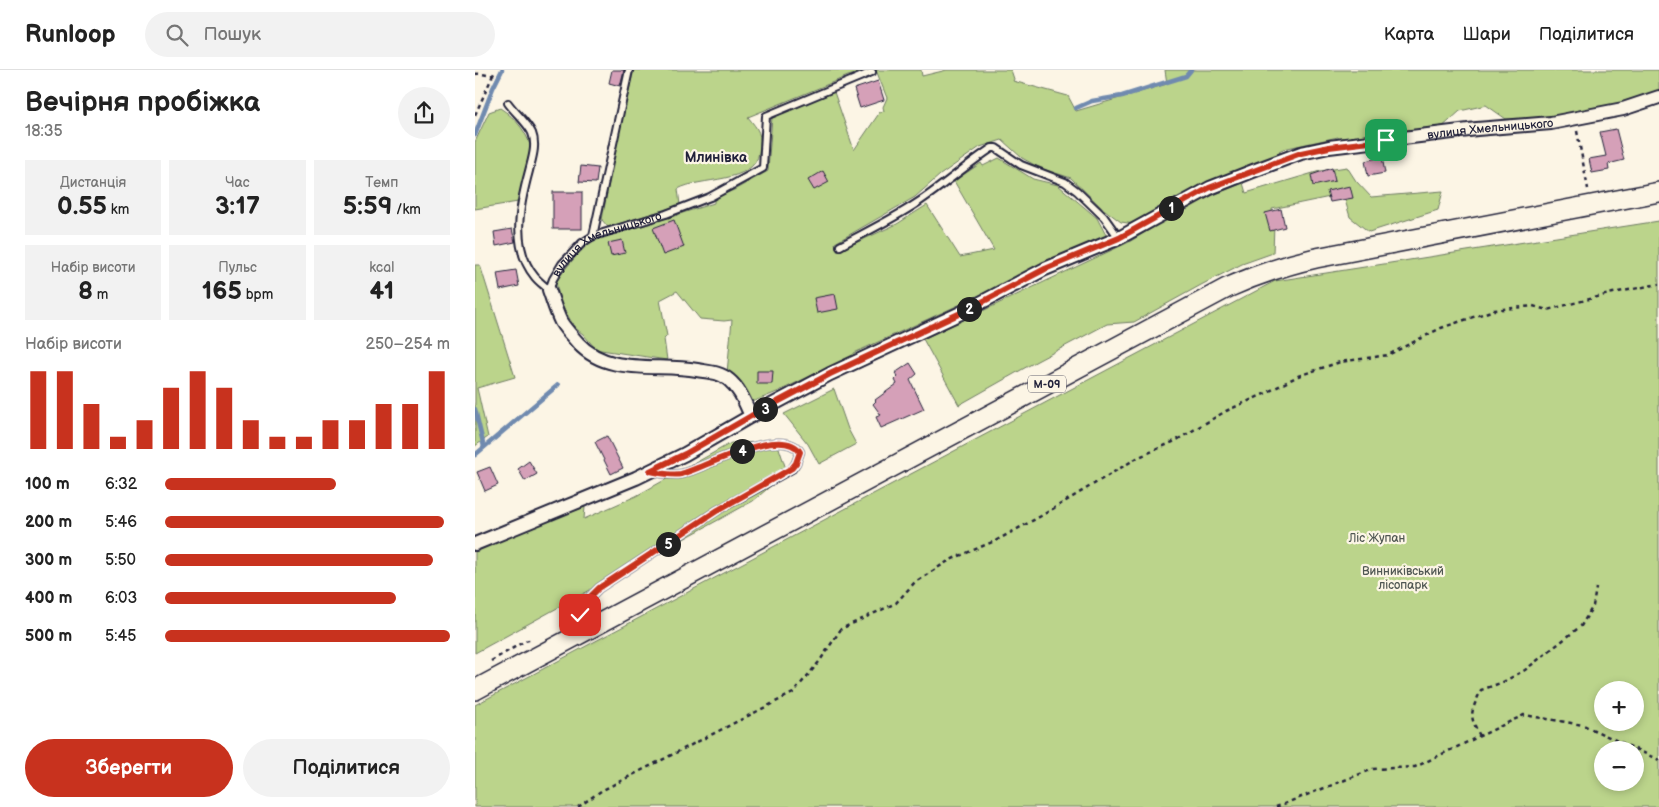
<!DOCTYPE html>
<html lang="uk">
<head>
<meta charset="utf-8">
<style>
	body { margin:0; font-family:"Balsamiq Sans",sans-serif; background:#f2f2f2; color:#222; height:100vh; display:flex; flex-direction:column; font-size:19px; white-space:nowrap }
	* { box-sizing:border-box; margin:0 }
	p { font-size:16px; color:#767676 }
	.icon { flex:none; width:28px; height:28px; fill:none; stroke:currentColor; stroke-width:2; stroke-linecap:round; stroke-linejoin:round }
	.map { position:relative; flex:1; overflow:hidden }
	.sheet { display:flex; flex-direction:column; background:#fff; width:475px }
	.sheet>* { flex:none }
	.tools { position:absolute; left:1119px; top:611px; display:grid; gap:10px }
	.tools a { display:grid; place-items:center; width:50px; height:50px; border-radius:50%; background:#fff; box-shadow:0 2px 8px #0003; font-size:25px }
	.pin { position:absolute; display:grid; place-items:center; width:42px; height:42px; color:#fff; margin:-21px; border-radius:10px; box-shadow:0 2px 8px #0006 }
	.km { position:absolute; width:25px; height:25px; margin:-12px; border-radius:50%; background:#222; color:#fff; font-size:14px; line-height:25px; text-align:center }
	.round { display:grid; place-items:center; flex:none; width:52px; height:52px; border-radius:26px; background:#f2f2f2 }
	.headline { display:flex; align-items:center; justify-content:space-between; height:85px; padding:0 25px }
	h1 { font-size:28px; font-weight:700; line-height:38px }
	.figures { display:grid; grid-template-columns:repeat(3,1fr); gap:8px; height:85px; padding:5px 25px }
	.figures div { display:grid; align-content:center; border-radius:0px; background:#f2f2f2; text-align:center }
	.figures b { font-size:25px; font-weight:700 }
	.figures small { font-size:14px; font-weight:400 }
	.figures p { font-size:14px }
	.chart { height:140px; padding:10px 25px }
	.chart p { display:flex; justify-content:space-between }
	.chart svg { width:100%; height:90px; margin-top:5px; stroke:#c8321e; stroke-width:6 }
	.primary-button { display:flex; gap:10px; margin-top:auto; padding:10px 25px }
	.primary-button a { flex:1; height:58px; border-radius:30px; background:#c8321e; color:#fff; font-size:20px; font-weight:700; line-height:58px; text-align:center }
	.primary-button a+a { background:#f2f2f2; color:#222 }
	ul { padding:0 25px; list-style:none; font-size:16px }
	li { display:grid; grid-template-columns:80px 60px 1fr; align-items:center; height:38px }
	li i { height:12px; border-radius:6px; background:#c8321e }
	header { display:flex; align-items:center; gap:30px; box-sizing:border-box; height:70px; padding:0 25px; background:#fff; border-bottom:1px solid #e0e0e0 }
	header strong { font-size:24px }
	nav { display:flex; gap:28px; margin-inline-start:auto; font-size:18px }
	.search { width:350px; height:45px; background:#f2f2f2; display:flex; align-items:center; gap:12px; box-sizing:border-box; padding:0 18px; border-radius:28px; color:#767676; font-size:19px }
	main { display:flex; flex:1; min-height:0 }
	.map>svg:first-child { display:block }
	.green { fill:#bbd48b; stroke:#6e7b63; fill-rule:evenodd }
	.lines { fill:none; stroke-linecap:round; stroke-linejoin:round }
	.stream { stroke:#6f8aaf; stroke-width:4.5 }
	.building { fill:#d5a0b8; stroke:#22223b }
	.lane-casing { stroke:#22223b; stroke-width:10 }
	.street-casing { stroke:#22223b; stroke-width:16 }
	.primary-casing { stroke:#22223b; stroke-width:22 }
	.path { stroke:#22223b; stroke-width:2.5; stroke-dasharray:4 4; stroke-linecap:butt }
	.lane { stroke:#fcf5e5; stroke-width:6 }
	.street { stroke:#fcf5e5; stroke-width:12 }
	.primary { stroke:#fcf5e5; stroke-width:19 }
	.route-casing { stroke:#fff; stroke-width:10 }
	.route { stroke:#c8321e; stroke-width:6 }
	.labels { text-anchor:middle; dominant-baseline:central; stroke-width:4.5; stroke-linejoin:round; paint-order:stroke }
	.shield { fill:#fcf5e5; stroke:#63616e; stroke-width:1 }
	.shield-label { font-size:11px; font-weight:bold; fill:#22223b }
	.street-label { font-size:12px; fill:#22223b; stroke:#fcf5e5 }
	.park-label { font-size:12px; fill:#505753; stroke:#fcf5e5 }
	.neighbourhood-label { font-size:14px; font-weight:bold; fill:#22223b; stroke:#fcf5e5 }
</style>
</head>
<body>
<header>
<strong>Runloop</strong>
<div class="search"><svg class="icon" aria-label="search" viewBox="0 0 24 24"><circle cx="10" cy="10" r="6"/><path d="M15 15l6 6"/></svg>Пошук</div>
<nav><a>Карта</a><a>Шари</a><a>Поділитися</a></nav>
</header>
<main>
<section class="sheet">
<div class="headline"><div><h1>Вечірня пробіжка</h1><p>18:35</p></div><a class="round"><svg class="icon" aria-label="share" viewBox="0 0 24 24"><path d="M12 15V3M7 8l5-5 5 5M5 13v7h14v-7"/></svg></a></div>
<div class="figures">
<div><p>Дистанція</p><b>0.55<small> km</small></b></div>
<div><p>Час</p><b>3:17</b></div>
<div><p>Темп</p><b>5:59<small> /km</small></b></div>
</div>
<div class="figures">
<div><p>Набір висоти</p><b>8<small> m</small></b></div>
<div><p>Пульс</p><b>165<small> bpm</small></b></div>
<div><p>kcal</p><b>41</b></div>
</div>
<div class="chart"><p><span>Набір висоти</span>250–254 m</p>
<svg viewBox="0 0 160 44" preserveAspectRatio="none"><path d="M5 44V6M15 44V6M25 44V22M35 44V38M45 44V30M55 44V14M65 44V6M75 44V14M85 44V30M95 44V38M105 44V38M115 44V30M125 44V30M135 44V22M145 44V22M155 44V6"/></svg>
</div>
<ul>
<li><b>100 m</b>6:32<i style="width:60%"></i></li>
<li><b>200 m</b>5:46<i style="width:98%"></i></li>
<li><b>300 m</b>5:50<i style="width:94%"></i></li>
<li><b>400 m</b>6:03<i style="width:81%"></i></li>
<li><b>500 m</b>5:45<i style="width:100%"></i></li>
</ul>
<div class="primary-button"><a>Зберегти</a><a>Поділитися</a></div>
</section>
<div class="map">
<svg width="1184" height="737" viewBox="0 0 1184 737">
	<rect width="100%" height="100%" fill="#fcf5e5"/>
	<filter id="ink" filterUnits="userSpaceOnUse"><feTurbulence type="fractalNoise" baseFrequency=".02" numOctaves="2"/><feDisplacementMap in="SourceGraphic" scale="10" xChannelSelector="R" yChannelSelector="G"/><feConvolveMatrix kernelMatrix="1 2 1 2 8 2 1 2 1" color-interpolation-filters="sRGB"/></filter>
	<g filter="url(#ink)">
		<g class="green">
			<path d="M 159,0 L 395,0 L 373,6 L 273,47 C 284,61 287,63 284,82 C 280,114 224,107 203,119 L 205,135 L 133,157 L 127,150 L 142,69 Z"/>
			<path d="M 401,0 L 446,0 L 447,6 L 472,0 L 536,0 L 539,9 L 538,11 L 593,26 L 601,41 L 692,14 L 690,0 L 1184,0 L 1184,24 L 1172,28 L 1079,49 L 1031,49 L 1011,35 L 985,41 L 965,59 L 948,64 L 864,69 L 863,67 L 808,79 L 804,81 L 807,90 L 659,154 L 646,152 L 626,137 L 596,108 L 565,98 L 547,88 L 527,70 L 505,77 L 465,105 L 440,127 L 360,173 L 363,181 L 422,154 L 452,135 L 485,187 L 519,180 L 479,111 L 506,93 L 508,96 L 524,88 L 558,109 L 583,115 L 622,148 L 632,167 L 379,283 L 379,285 L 302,322 L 275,333 L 252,303 L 257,250 L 249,251 L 225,249 L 202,221 L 185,230 L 192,266 L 189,269 L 192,290 L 126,280 L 120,278 L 108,264 L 100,258 L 85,232 L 81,212 C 91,197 102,184 116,172 L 239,133 L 239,128 L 259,120 L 293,101 L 297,47 L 359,22 L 379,80 L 405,42 L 409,41 L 408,37 L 412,28 Z"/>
			<path d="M 25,38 C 41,48 54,64 57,83 L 43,132 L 0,139 L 0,72 L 14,42 Z"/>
			<polygon points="872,97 881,111 896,127 968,121 963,140 894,162 875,147 870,130 855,127 797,139 799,155 798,183 767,194 726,215 659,252 632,254 562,291 484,335 448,269 654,172 705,141 736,126 768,113 771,123 845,101"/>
			<path d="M 1184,151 L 1184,737 L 0,737 L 0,635 L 800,211 ZM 1128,620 L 1160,620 L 1160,652 L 1128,652 ZM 1128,680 L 1160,680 L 1160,712 L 1128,712 Z"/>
			<polygon points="0,195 5,195 40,307 2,318 13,367 0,376"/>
			<polygon points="359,319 373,359 381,374 344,394 333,374 309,344"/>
			<polygon points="302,372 312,402 278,431 0,583 0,482 2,480 0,477 110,437 109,449 161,426 256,373"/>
		</g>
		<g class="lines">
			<g class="stream">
				<polyline points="601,38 617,31 647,26 711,6 716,0"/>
				<polyline points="0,65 18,18 27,0"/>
				<polyline points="0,339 9,377"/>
				<polyline points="0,385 83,315"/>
			</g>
		</g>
		<g class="building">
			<polygon points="137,0 149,0 145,16 134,13"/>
			<polygon points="403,11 409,30 385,38 379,19"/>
			<polygon points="1141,59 1149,90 1133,94 1134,100 1117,103 1114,89 1131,86 1125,62"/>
			<polygon points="907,87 910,103 893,106 890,91"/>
			<polygon points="106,96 123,98 121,113 104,112"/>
			<polygon points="857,98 860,111 838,116 836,105"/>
			<polygon points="348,101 354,112 339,120 333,110"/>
			<polygon points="875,116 878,128 855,132 852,121"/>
			<rect x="78" y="122" width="29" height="37"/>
			<polygon points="806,139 810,157 795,161 790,143"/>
			<polygon points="199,150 209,177 188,185 178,158"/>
			<polygon points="37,159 40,172 21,176 19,162"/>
			<polygon points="147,170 150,183 136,186 133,173"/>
			<polygon points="41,200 44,216 25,220 22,203"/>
			<polygon points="360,224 363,239 342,243 339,228"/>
			<polygon points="435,293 442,304 435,310 449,339 406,358 401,347 406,345 398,334 401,331 400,330 422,314 420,310 423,307 420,303"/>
			<polygon points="282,301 298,301 297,314 282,314"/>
			<polygon points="132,366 148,398 136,404 120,372"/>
			<polygon points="54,391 62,404 50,411 43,399"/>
			<polygon points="15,397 23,415 10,421 2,402"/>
		</g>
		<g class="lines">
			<g class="lane-casing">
				<g id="lane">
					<path id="s1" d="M 33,33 C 40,43 52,52 57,63 C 62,75 57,89 54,101 C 45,134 35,177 60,207 C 64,212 70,216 74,220 L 78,209 L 87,194 L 107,173 L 118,166 L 191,144 L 235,127 L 288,98 L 291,46 L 397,2"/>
					<polyline points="118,166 154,0"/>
					<path d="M 365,176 C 391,162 418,149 442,133 C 468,116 491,95 517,78 L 521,78 L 546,95 L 590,112 L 602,121 L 629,147 L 644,168"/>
					<path d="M 105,545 L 114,528 L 124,518 L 243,440 L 317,399 L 321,393 L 325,382 C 308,354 229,398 206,404 C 197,406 187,403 179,402"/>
				</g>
			</g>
			<g class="street-casing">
				<g id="street">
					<path d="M 74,220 C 78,231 81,242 86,252 C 91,260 97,266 103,273 C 133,306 182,293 222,300 C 233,302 245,302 254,310 C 265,319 270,333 276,346"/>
					<path id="s2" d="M 0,474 L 161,408 L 210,384 L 276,346 L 355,304 L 490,241 L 570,199 L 644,168 L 735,118 L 778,101 L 826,83 L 854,77 L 1002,59 L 1076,53 L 1148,39 L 1184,27"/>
				</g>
			</g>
			<g class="primary-casing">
				<path id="primary" d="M 0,620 L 752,218 C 781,205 810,195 841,188 L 1184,122"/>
			</g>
			<g class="path">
				<path d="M 0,4 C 7,3 12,6 18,5 L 21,0"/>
				<polyline points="0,45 18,5"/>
				<polyline points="1102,61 1113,119"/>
				<polyline points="16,591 50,571 58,569"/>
				<path d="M 1005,666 C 993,644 996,643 1006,620 L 1028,612 L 1050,600 L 1106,556 L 1118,536 L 1121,518"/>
				<polyline points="103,737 126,721 318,623 344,592 366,559 421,533 440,512 475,490 522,470 566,446 662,388 700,371 751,341 789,324 823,306 865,292 913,285 966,258 1019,240 1058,236 1072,240 1138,223 1184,214"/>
				<polyline points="801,737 898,699 940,697 1049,645 1108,655 1184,690"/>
			</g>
			<use href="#lane" class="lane"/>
			<use href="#street" class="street"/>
			<use href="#primary" class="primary"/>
		</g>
	</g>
	<g class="lines" filter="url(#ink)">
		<g class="route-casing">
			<path id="route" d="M 105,545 L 114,528 L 124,518 L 243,440 L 317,398 L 321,393 L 325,382 C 308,354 229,398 206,404 C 196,406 185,403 175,401 L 210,384 L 276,346 L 355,304 L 490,241 L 570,199 L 644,168 L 734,118 L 826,83 L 854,77 L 911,70"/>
		</g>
		<use href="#route" class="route"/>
	</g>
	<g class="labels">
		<rect class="shield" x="553" y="305.5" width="38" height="17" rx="4"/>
		<g class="shield-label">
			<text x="572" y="314">М-09</text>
		</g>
		<g class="street-label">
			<text stroke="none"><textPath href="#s2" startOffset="1106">вулиця Хмельницького</textPath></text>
			<text stroke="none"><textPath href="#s1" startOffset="286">вулиця Хмельницького</textPath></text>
		</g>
		<g class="park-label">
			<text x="902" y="468">Ліс Жупан</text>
			<text x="928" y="501">Винниківський<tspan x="928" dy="14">лісопарк</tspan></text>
		</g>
		<g class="neighbourhood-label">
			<text x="241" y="87">Млинівка</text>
		</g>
	</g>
</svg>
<div class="tools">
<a>+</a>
<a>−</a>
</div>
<div class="pin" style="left:911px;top:70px;background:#1e9e55"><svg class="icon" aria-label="arrive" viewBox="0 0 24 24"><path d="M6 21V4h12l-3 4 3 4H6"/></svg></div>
<div class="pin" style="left:105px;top:545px;background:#d93025"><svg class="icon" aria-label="check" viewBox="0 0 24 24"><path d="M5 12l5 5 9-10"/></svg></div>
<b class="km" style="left:696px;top:138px">1</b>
<b class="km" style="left:494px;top:239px">2</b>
<b class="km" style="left:290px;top:339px">3</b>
<b class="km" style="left:267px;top:381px">4</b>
<b class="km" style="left:193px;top:474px">5</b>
</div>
</main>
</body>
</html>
